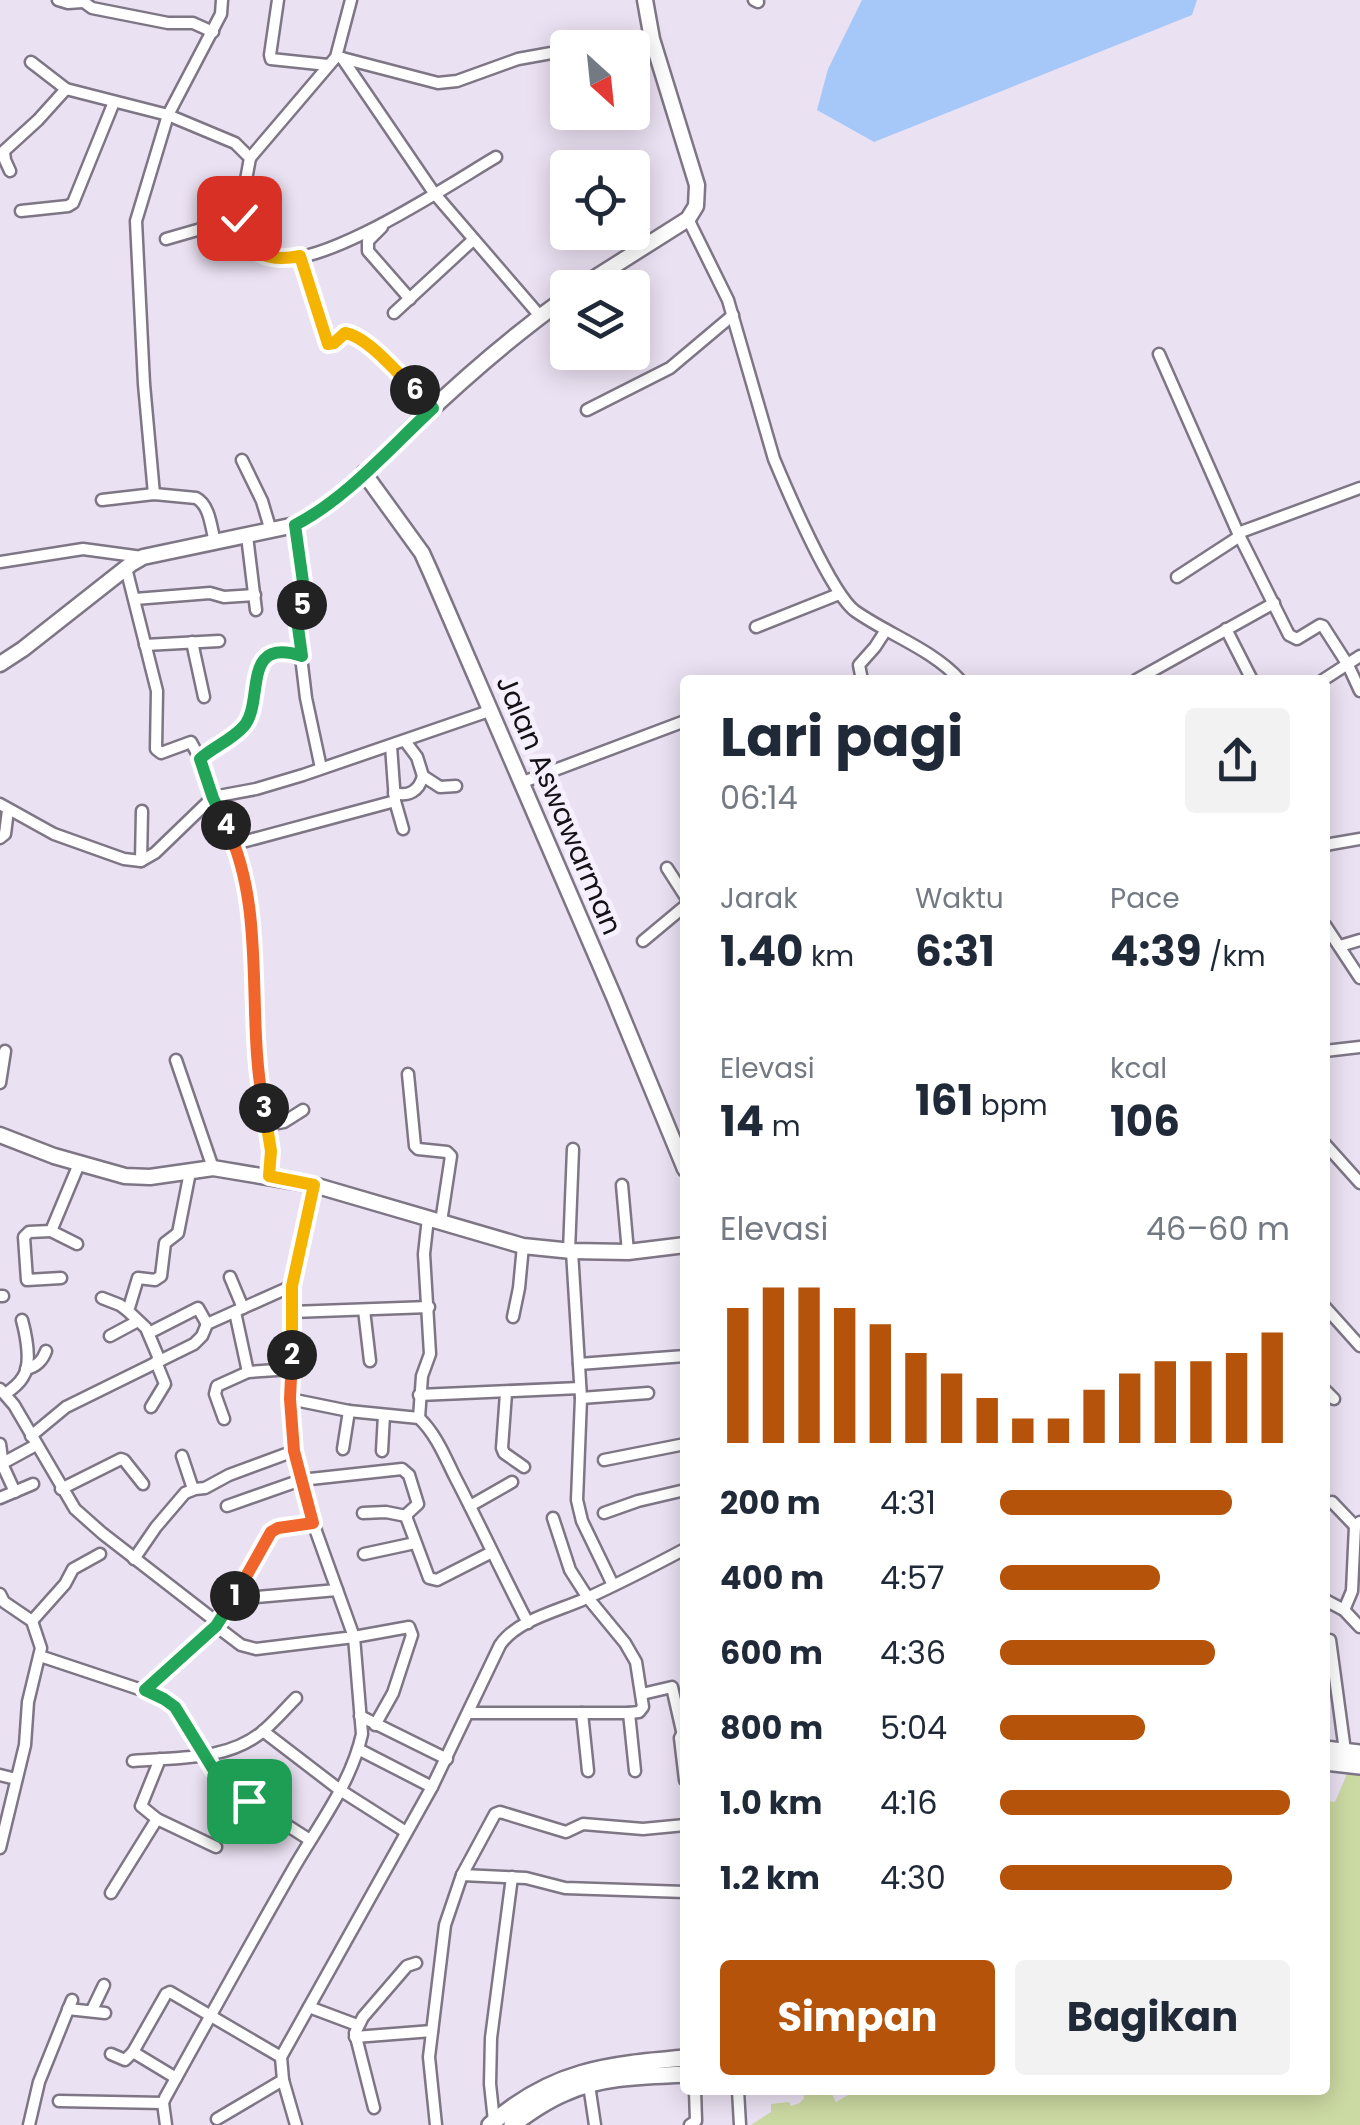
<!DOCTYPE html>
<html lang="id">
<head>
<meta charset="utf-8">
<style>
	body { margin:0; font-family:Poppins,sans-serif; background:#f2f2f3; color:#1f2937; height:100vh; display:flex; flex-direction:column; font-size:38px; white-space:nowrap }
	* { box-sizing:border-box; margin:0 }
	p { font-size:32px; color:#747a83 }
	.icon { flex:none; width:55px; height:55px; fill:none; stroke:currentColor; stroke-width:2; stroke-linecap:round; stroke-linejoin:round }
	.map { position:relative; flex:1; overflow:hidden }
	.drawer { position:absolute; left:680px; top:675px; width:650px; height:1420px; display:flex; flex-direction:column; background:#fff; border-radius:10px; box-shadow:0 5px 25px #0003 }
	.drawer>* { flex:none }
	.needle { width:65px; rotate:153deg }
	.tools { position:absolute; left:550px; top:30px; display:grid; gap:20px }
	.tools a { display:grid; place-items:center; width:100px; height:100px; border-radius:10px; background:#fff; box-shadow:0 5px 25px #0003; font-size:50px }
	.pin { position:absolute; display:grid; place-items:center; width:85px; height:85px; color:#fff; margin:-42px; border-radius:20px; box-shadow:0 5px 15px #0006 }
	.km { position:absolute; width:50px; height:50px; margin:-25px; border-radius:50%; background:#222; color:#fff; font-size:28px; line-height:50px; text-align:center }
	.round { display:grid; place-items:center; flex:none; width:105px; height:105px; border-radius:10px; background:#f2f2f3 }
	.headline { display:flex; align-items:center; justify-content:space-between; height:170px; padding:0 40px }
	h1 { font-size:55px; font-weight:700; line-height:75px }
	.stats { display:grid; grid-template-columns:repeat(3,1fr); gap:15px; height:170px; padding:10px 40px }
	.stats div { display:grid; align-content:center }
	.stats b { font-size:42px; font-weight:700 }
	.stats small { font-size:28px; font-weight:400 }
	.stats p { font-size:28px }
	.chart { height:280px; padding:20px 40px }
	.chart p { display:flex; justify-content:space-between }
	.chart svg { width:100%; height:180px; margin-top:10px; stroke:#b45309; stroke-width:6 }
	.action { display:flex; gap:20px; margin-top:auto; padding:20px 40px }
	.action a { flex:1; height:115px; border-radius:10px; background:#b45309; color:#fff; font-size:40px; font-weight:700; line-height:115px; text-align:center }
	.action a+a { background:#f2f2f3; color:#1f2937 }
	ul { padding:0 40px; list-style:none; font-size:32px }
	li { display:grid; grid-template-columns:160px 120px 1fr; align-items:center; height:75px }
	li i { height:25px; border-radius:12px; background:#b45309 }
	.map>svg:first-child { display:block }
	.green { fill:#cbd9a2 }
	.water { fill:#a6c8f9 }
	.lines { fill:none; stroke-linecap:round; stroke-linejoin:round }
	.minor-casing { stroke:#7e7685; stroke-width:15 }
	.tertiary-casing { stroke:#7e7685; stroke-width:19 }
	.secondary-casing { stroke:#7e7685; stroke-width:20 }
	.minor { stroke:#fff; stroke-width:10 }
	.tertiary { stroke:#fff; stroke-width:14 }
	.secondary { stroke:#fff; stroke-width:15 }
	.split-1-casing { stroke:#fff; stroke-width:20 }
	.split-2-casing { stroke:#fff; stroke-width:20 }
	.split-3-casing { stroke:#fff; stroke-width:20 }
	.split-4-casing { stroke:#fff; stroke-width:20 }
	.split-5-casing { stroke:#fff; stroke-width:20 }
	.split-6-casing { stroke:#fff; stroke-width:20 }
	.split-7-casing { stroke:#fff; stroke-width:20 }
	.split-1 { stroke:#22a559; stroke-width:12 }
	.split-2 { stroke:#f0652b; stroke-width:12 }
	.split-3 { stroke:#f5b400; stroke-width:12 }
	.split-4 { stroke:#f0652b; stroke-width:12 }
	.split-5 { stroke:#22a559; stroke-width:12 }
	.split-6 { stroke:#22a559; stroke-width:12 }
	.split-7 { stroke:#f5b400; stroke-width:12 }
	.labels { text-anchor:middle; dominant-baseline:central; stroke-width:10; stroke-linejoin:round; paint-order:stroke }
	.street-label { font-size:28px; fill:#141117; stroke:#f6effd }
</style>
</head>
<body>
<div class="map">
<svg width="1360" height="2125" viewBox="0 0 1360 2125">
	<rect width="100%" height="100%" fill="#eae1f2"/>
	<polygon class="green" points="1350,1767 1360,1770 1360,2125 751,2125 771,2112 771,2104 789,2102 791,2106 800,2103 801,2101 804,2099 803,2092 809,2090 830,2090 836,2102 857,2090 1325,2090 1325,1801 1335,1802"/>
	<polygon class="water" points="862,0 1197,0 1192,15 874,142 817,110 828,69"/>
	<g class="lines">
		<g class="minor-casing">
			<g id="minor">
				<polyline points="58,0 68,3 82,2"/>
				<polyline points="81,0 92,8 168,23 193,23 213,32"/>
				<polyline points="278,0 270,55 271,59 328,65"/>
				<polyline points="754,0 758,2"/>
				<polyline points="588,48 652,39"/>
				<polyline points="342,58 434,193 540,316"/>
				<polyline points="342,58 438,83 457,81 518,59 568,50"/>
				<path d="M 31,62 L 66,89 L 168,115 L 235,143 L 250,158 L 239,218 C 243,235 252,254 271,258 C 321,271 450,184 496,157"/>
				<polyline points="250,158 336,57 351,0"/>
				<polyline points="10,171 5,160 4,151 38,120 66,89"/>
				<polyline points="21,211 68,206 73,203 114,102"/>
				<path d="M 688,219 L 728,300 L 774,459 C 787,490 831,593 855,611 C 889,635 932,649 960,680"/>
				<polyline points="382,227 368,241 368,251 410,299"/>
				<polyline points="166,239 239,218"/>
				<path d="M 300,256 L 328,344 L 334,343 L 345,333 C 367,336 415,390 433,408"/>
				<polyline points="394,313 473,240"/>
				<polyline points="1159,354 1238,533"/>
				<polyline points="587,410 670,368 733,315"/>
				<polyline points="242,460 262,501 271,531"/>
				<polyline points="1360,488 1238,533 1289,635 1297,639 1320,625 1323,626 1348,665 1360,691"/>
				<polyline points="154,494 144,384 136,221 168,115 221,14 222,0"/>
				<path d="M 102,500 L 154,494 L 196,498 C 210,505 211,528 215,542"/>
				<polyline points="295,525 303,582 299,640 306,698 321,768"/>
				<polyline points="247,536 256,610"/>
				<polyline points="0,562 83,549 142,557"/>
				<polyline points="126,568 157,691 156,749 161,753 191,742 200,759"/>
				<polyline points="1177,577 1240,536"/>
				<polyline points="135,599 210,593 224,597 255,595"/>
				<polyline points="756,627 839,594"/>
				<polyline points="1226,629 1252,680"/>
				<polyline points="192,642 204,697"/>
				<polyline points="145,645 219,641"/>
				<polyline points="862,680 859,665 875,647 886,630"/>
				<polyline points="1136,680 1274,603"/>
				<polyline points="1323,680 1360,656"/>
				<polyline points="405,741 417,757 423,776 440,787 456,786"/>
				<polyline points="523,782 685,721"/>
				<path d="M 394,793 C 409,797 419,791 423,776"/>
				<polyline points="395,801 403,829"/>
				<polyline points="0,804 54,834 124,859 141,861 155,853 213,797 256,789 303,775 492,710"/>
				<polyline points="0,838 5,834 8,810"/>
				<polyline points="235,844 395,801 391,746"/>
				<polyline points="1325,845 1360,839"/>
				<polyline points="141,861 142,811"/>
				<polyline points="667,868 685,896"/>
				<polyline points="1325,925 1360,978"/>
				<polyline points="643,941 685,906"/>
				<polyline points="1340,946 1360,940"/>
				<polyline points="1325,1051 1360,1047"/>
				<polyline points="176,1060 213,1168"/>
				<polyline points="408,1074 415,1146 418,1149 447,1152 451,1156 441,1222"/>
				<polyline points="0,1083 5,1051"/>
				<polyline points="268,1125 284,1122 303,1110"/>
				<polyline points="1325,1144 1360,1183"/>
				<path d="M 269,1176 L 271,1151 L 259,1078 L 256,987 L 247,893 L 241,860 L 213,797 L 200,759 C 213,747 232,740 244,726 C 257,710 252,691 256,673 C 261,653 285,651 301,656"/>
				<polyline points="622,1185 628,1252"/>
				<polyline points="51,1231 77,1244"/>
				<polyline points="569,1251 573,1149"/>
				<polyline points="572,1251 581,1398 577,1500 582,1521 613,1585"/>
				<polyline points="230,1277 243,1308"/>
				<polyline points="61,1278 27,1280 24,1237 29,1232 51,1231 79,1164"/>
				<polyline points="0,1296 3,1296"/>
				<polyline points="102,1298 120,1305 128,1311"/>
				<polyline points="1325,1307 1360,1346"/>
				<polyline points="364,1310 370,1361"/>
				<polyline points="235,1312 248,1372"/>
				<polyline points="292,1312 429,1307"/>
				<polyline points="513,1317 519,1288 523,1246"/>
				<polyline points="149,1333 198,1308 207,1324"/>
				<polyline points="110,1336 136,1322"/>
				<polyline points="160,1361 146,1328 128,1311 138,1278 155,1280 161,1276 165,1243 178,1233 190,1172"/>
				<polyline points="579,1364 685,1356"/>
				<path d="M 26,1369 C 36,1367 43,1360 46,1351"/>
				<polyline points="0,1389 14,1405 75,1509 102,1533 218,1623"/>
				<polyline points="1325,1390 1334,1399"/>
				<polyline points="506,1393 502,1448 504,1453 524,1467"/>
				<path d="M 5,1394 C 11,1390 19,1384 23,1377 C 32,1364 26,1335 22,1320"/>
				<polyline points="419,1395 580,1388"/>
				<polyline points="581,1398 648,1393"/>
				<path d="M 290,1399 L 349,1411 L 419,1418 C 436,1434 445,1457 455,1477 C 480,1525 503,1575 528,1623"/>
				<polyline points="151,1407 165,1384 156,1362"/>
				<polyline points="419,1418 422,1376 430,1354 424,1254 428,1218"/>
				<polyline points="224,1419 215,1394 217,1386 248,1372 292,1369"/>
				<polyline points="31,1436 66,1407 194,1344 202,1336 207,1324 292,1286"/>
				<polyline points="0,1444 3,1466 15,1492"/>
				<polyline points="343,1449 349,1411"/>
				<polyline points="382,1451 384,1415"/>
				<polyline points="182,1456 193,1489"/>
				<polyline points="604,1460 685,1444"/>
				<polyline points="3,1463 36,1445"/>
				<polyline points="61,1489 121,1459 124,1460 143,1484"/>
				<polyline points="0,1498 33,1484"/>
				<polyline points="1332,1502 1355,1526"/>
				<polyline points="227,1506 301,1480 402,1469 409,1475 418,1504 407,1514 407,1519 429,1578 437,1580 492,1552"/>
				<polyline points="470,1506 512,1482"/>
				<polyline points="363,1513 386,1512 406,1516"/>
				<polyline points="604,1513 638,1501 685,1490"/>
				<polyline points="364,1554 415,1543"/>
				<polyline points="134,1559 156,1527 185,1493 195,1489 205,1488 229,1475 294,1451"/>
				<polyline points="0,1594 4,1602 32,1621 41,1648 28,1702 25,1745 0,1848"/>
				<polyline points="234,1599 271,1532 278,1528 313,1523"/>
				<polyline points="1325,1600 1344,1610 1360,1627"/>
				<polyline points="1344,1610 1352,1591 1355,1526 1360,1522"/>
				<polyline points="32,1621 65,1584 73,1569 100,1554"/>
				<polyline points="216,1626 241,1645 256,1649 354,1637 313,1523 294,1451 290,1399 292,1286 314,1185"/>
				<polyline points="1330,1640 1345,1751"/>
				<polyline points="40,1656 145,1691 171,1703 179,1712 204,1755 225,1783 249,1801 310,1840"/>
				<polyline points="145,1691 216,1626 234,1599 337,1590"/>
				<polyline points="642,1694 672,1687 682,1731"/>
				<polyline points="469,1713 629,1713 639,1712 643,1707 636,1662 625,1643 588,1598 570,1570 553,1518"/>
				<polyline points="582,1713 588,1771"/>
				<polyline points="629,1713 635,1771"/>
				<polyline points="360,1716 447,1759"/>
				<polyline points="684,1730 680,1738 685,1780"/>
				<polyline points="263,1731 340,1790 406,1832"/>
				<polyline points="358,1749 432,1787"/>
				<polyline points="160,1759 141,1806 157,1819 216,1847"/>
				<path d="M 133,1761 C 176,1757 227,1761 262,1732 C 274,1722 285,1709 296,1698"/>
				<polyline points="0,1775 16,1779"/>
				<polyline points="462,1875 526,1878 565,1888 685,1892"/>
				<polyline points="111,1893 157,1819"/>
				<polyline points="309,2007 357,2025"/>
				<polyline points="68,2009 105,2013"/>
				<polyline points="92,2010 104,1985"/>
				<polyline points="355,2037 432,2031"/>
				<polyline points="111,2054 125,2060 133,2052"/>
				<polyline points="176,2078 133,2052 166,1994 170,1992 281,2057"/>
				<polyline points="589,2085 595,2125"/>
				<polyline points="738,2090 740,2125"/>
				<polyline points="59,2101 163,2103"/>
				<polyline points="374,2108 355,2033 363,2017 407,1966 416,1963"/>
				<polyline points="217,2119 283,2080"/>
				<polyline points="494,2121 490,2084 491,2038 512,1877"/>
				<polyline points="29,2125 39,2082 72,2000"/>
				<path d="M 166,2125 L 163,2103 L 165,2098 C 207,2022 249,1946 292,1871 C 317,1827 351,1784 362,1734 L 354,1637 L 409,1627 L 412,1635 L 393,1693 L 375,1725"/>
				<path d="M 296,2125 L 283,2080 L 281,2057 L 432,1787 L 500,1645 C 518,1619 559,1611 587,1598 C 620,1583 653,1566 685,1549"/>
				<polyline points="436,2125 429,2057 445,1925 462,1875 495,1814 500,1812 566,1832 583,1824 643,1829 685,1825"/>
				<polyline points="690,2125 696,2121 695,2090"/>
			</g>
		</g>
		<g class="tertiary-casing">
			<g id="tertiary">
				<polyline points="579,288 688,219 696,206 697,185 652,39 645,0"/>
				<polyline points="364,473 422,553 431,573 614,997 685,1169"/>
				<path d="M 0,664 L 23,649 L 131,564 L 143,557 L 295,525 C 343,501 381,457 419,421 C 466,376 515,334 568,296"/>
				<polyline points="0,1135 54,1156 125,1176 150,1177 213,1168 314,1185 523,1246 572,1251 628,1252 685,1245"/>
			</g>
		</g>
		<g class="secondary-casing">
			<g id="secondary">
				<polyline points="1325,1749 1360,1753"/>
				<polyline points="1325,1762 1360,1766"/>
				<path d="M 490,2125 C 552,2070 607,2065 685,2058"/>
				<path d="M 512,2125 C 529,2113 547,2100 567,2092 C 603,2076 646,2076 685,2074"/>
			</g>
		</g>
		<use href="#minor" class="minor"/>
		<use href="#tertiary" class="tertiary"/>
		<use href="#secondary" class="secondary"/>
	</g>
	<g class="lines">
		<g class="split-1-casing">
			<polyline id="split-1" points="235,1596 216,1626 145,1690 164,1699 175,1707 215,1772 249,1801"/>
		</g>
		<g class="split-2-casing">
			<polyline id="split-2" points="235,1596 271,1532 278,1528 313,1523 294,1451 290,1399 292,1355"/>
		</g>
		<g class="split-3-casing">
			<polyline id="split-3" points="264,1108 271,1151 269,1176 314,1185 292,1286 292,1355"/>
		</g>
		<g class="split-4-casing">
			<path id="split-4" d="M 226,825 C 268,912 245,1015 264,1108"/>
		</g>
		<g class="split-5-casing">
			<path id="split-5" d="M 226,825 L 213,798 L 200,759 C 213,747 232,740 244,726 C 265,701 240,636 302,656 L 298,627 L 302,605"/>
		</g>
		<g class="split-6-casing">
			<path id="split-6" d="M 302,605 L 303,582 L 295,525 C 346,499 391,447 433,408 L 415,390"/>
		</g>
		<g class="split-7-casing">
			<path id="split-7" d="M 239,218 C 247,253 266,263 300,256 L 328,344 L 334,343 L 345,333 C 367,336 398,374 415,390"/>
		</g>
		<use href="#split-1" class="split-1"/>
		<use href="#split-2" class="split-2"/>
		<use href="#split-3" class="split-3"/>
		<use href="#split-4" class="split-4"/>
		<use href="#split-5" class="split-5"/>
		<use href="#split-6" class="split-6"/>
		<use href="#split-7" class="split-7"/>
	</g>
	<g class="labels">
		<g class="street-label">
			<text transform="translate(559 805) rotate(67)">Jalan Aswawarman</text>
		</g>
	</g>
</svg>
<div class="tools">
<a><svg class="needle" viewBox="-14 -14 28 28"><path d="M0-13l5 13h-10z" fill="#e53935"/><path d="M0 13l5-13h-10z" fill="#747a83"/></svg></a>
<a><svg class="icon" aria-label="locate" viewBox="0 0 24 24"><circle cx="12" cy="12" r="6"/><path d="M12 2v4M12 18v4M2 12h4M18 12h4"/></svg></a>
<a><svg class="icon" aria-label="layers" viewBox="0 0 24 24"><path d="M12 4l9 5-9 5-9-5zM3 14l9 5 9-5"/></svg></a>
</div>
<div class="pin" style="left:249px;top:1801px;background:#1e9e55"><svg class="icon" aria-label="arrive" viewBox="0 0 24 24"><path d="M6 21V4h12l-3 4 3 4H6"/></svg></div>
<div class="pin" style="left:239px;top:218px;background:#d93025"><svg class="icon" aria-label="check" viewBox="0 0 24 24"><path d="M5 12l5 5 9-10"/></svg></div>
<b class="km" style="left:235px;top:1596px">1</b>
<b class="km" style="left:292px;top:1355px">2</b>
<b class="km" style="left:264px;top:1108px">3</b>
<b class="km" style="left:226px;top:825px">4</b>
<b class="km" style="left:302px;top:605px">5</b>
<b class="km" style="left:415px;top:390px">6</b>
<section class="drawer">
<div class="headline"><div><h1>Lari pagi</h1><p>06:14</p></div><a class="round"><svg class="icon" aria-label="share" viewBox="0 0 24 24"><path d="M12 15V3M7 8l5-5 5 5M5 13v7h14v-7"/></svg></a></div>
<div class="stats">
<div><p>Jarak</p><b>1.40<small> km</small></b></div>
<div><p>Waktu</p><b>6:31</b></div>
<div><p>Pace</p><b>4:39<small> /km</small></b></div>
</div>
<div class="stats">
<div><p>Elevasi</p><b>14<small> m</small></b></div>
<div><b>161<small> bpm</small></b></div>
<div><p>kcal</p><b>106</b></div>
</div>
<div class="chart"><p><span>Elevasi</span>46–60 m</p>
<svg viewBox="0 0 160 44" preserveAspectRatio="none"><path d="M5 44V11M15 44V6M25 44V6M35 44V11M45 44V15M55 44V22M65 44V27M75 44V33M85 44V38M95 44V38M105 44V31M115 44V27M125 44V24M135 44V24M145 44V22M155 44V17"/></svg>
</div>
<ul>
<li><b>200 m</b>4:31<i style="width:80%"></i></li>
<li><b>400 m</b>4:57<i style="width:55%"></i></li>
<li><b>600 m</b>4:36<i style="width:74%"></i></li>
<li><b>800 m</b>5:04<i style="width:50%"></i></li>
<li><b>1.0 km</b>4:16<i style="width:100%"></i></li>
<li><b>1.2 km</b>4:30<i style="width:80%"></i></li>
</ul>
<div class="action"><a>Simpan</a><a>Bagikan</a></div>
</section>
</div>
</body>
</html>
